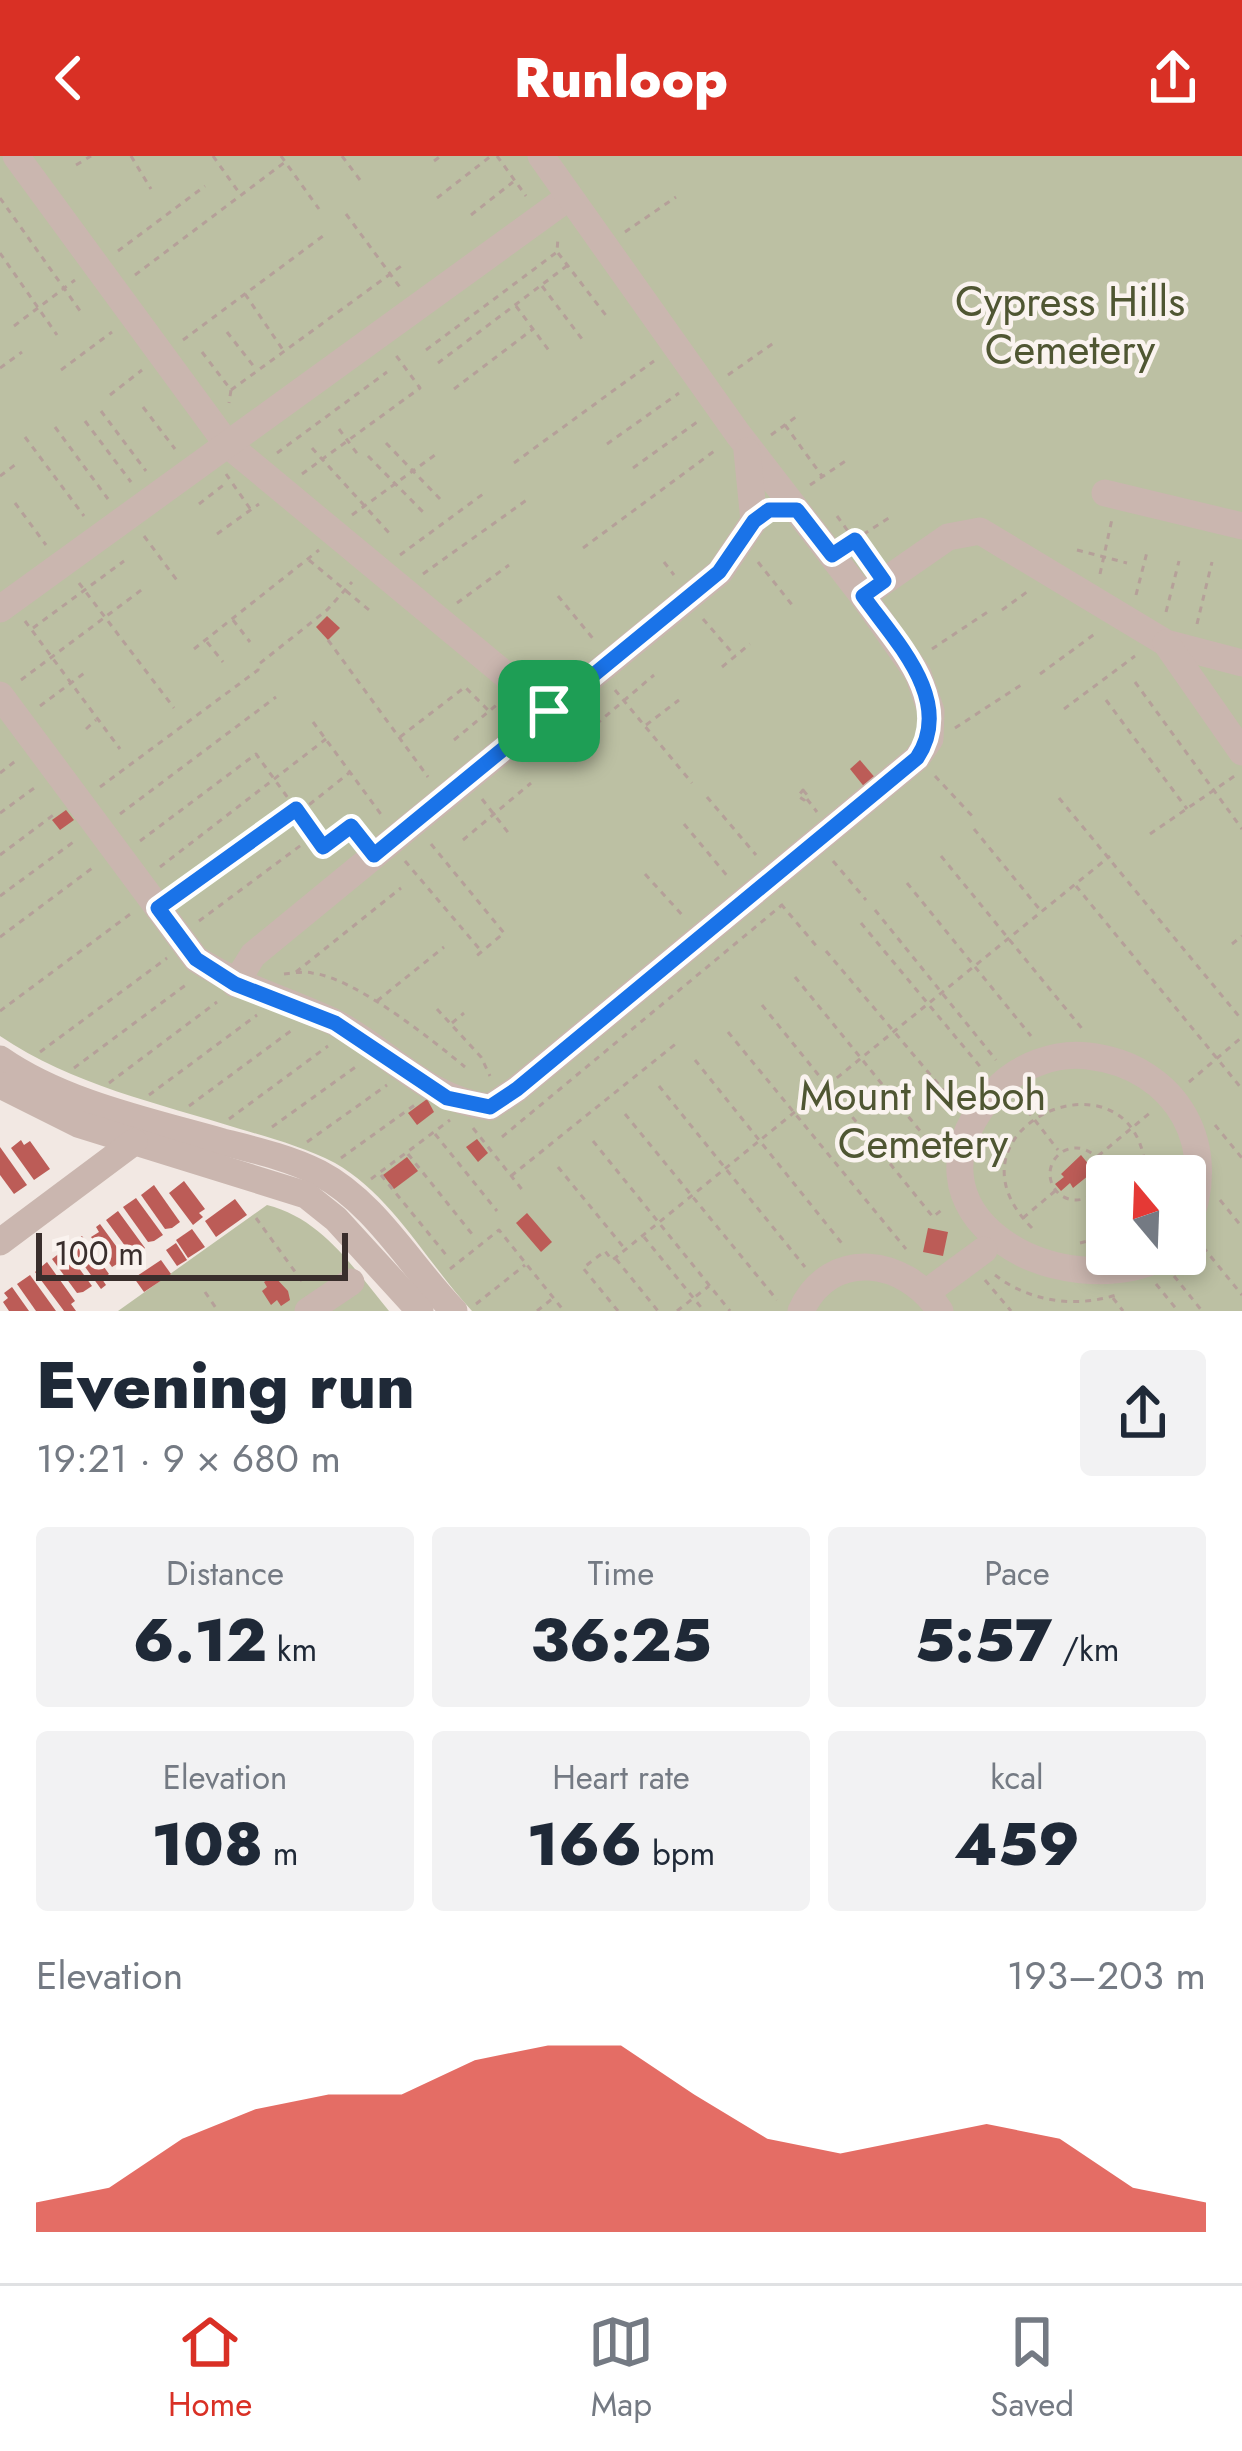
<!DOCTYPE html>
<html lang="en">
<head>
<meta charset="utf-8">
<style>
	body { margin:0; font-family:Jost,sans-serif; background:#f2f2f3; color:#1f2937; height:100vh; display:flex; flex-direction:column; font-size:45px; white-space:nowrap }
	* { box-sizing:border-box; margin:0 }
	p { font-size:39px; color:#747a83 }
	.icon { flex:none; width:66px; height:66px; fill:none; stroke:currentColor; stroke-width:2; stroke-linecap:round; stroke-linejoin:round }
	.map { position:relative; height:1155px; overflow:hidden }
	.side { display:flex; flex-direction:column; background:#fff; flex:1 }
	.side>* { flex:none }
	.needle { width:78px; rotate:341deg }
	.fabs { position:absolute; left:1086px; top:999px; display:grid; gap:24px }
	.fabs a { display:grid; place-items:center; width:120px; height:120px; border-radius:12px; background:#fff; box-shadow:0 6px 18px #0003; font-size:60px }
	.scale { position:absolute; left:36px; bottom:30px; width:312px; box-sizing:border-box; padding-left:12px; border:6px solid #392e2c; border-top:0; font-size:33px; line-height:42px; white-space:nowrap; color:#392e2c; -webkit-text-stroke:9px #faf3ef; paint-order:stroke }
	.pin { position:absolute; display:grid; place-items:center; width:102px; height:102px; color:#fff; margin:-51px; border-radius:24px; box-shadow:0 6px 18px #0006 }
	.round { display:grid; place-items:center; flex:none; width:126px; height:126px; border-radius:12px; background:#f2f2f3 }
	.summary { display:flex; align-items:center; justify-content:space-between; height:204px; padding:0 36px }
	h1 { font-size:66px; font-weight:800; line-height:90px }
	.metrics { display:grid; grid-template-columns:repeat(3,1fr); gap:18px; height:204px; padding:12px 36px }
	.metrics div { display:grid; align-content:center; border-radius:12px; background:#f2f2f3; text-align:center }
	.metrics b { font-size:60px; font-weight:800 }
	.metrics small { font-size:33px; font-weight:400 }
	.metrics p { font-size:33px }
	.chart { height:336px; padding:24px 36px }
	.chart p { display:flex; justify-content:space-between }
	.chart svg { width:100%; height:216px; margin-top:12px; fill:#d93025; opacity:.7 }
	header { display:flex; justify-content:space-between; align-items:center; height:156px; padding:0 36px; background:#d93025; color:#fff; font-size:54px; font-weight:800 }
	.tab-bar { display:flex; justify-content:space-around; align-items:center; height:168px; border-top:3px solid #e0e1e3; background:#fff; font-size:33px; color:#747a83 }
	.tab-bar a { display:grid; justify-items:center; gap:6px }
	.tab-bar .active { color:#d93025 }
	.map>svg:first-child { display:block }
	.green { fill:#bcc0a3; fill-rule:evenodd }
	.building { fill:#bc5c57 }
	.lines { fill:none; stroke-linecap:round; stroke-linejoin:round }
	.path { stroke:#b5a099; stroke-width:3; stroke-dasharray:6 6; stroke-linecap:butt }
	.minor { stroke:#cab6af; stroke-width:27 }
	.route-casing { stroke:#fff; stroke-width:24 }
	.route { stroke:#1a73e8; stroke-width:15 }
	.labels { text-anchor:middle; dominant-baseline:central; stroke-width:9; stroke-linejoin:round; paint-order:stroke }
	.park-label { font-size:42px; fill:#4f5632; stroke:#faf3ef }
</style>
</head>
<body>
<header><svg class="icon" aria-label="back" viewBox="0 0 24 24"><path d="M15 5l-7 7 7 7"/></svg>Runloop<svg class="icon" aria-label="share" viewBox="0 0 24 24"><path d="M12 15V3M7 8l5-5 5 5M5 13v7h14v-7"/></svg></header>
<div class="map">
<svg width="1242" height="1155" viewBox="0 0 1242 1155">
	<rect width="100%" height="100%" fill="#f2e8e3"/>
	<g class="green">
		<path d="M 0,0 L 1242,0 L 1242,1155 L 472,1155 C 428,1108 392,1039 335,1007 C 306,992 271,982 240,973 C 158,947 72,929 0,880 ZM 1107,1020 L 1185,1020 L 1185,1098 L 1107,1098 Z"/>
		<path d="M 267,1049 C 323,1063 354,1113 389,1155 L 118,1155 Z"/>
	</g>
	<g class="building">
		<polygon points="327,460 340,472 328,484 316,471"/>
		<polygon points="860,604 877,624 866,633 850,613"/>
		<polygon points="66,654 74,664 60,674 52,664"/>
		<polygon points="427,943 434,956 417,969 408,957"/>
		<polygon points="477,983 488,997 478,1006 466,991"/>
		<polygon points="21,984 24,989 30,985 50,1013 34,1024 11,992"/>
		<polygon points="0,991 27,1029 14,1038 0,1019"/>
		<polygon points="1081,999 1094,1015 1073,1032 1070,1027 1061,1035 1055,1028 1064,1021 1061,1018"/>
		<polygon points="407,1001 418,1015 394,1033 383,1019"/>
		<polygon points="184,1025 205,1053 199,1057 203,1061 193,1069 169,1037"/>
		<polygon points="154,1029 180,1066 172,1072 165,1073 141,1039"/>
		<polygon points="136,1042 163,1079 154,1085 148,1086 123,1051"/>
		<polygon points="235,1043 247,1059 216,1081 205,1065"/>
		<polygon points="118,1055 145,1092 137,1098 134,1095 131,1098 106,1064"/>
		<polygon points="527,1057 552,1086 541,1096 516,1067"/>
		<polygon points="100,1068 127,1105 119,1111 117,1108 112,1111 91,1081 99,1076 96,1071"/>
		<polygon points="928,1072 948,1076 943,1100 923,1096"/>
		<polygon points="192,1073 205,1091 188,1102 176,1084"/>
		<polygon points="82,1080 109,1118 102,1123 106,1129 101,1133 70,1090"/>
		<polygon points="176,1087 187,1104 177,1110 166,1094"/>
		<polygon points="65,1093 92,1130 83,1136 77,1137 52,1103"/>
		<polygon points="161,1104 171,1118 144,1136 134,1122"/>
		<polygon points="47,1106 75,1145 71,1148 76,1155 64,1155 35,1116"/>
		<polygon points="30,1119 56,1155 36,1155 17,1128"/>
		<polygon points="274,1120 288,1135 290,1144 281,1150 277,1144 271,1149 262,1135 267,1131 264,1126"/>
		<polygon points="12,1131 29,1155 9,1155 3,1146 8,1142 4,1137"/>
	</g>
	<g class="lines">
		<g class="path">
			<polyline points="131,0 151,33"/>
			<polyline points="213,0 240,38"/>
			<polyline points="281,0 319,53"/>
			<polyline points="342,0 360,24"/>
			<polyline points="497,0 526,40"/>
			<polyline points="434,5 441,0"/>
			<polyline points="76,9 91,0"/>
			<polyline points="0,42 83,159"/>
			<polyline points="437,42 491,0"/>
			<polyline points="346,58 402,134"/>
			<polyline points="471,59 513,26"/>
			<polyline points="625,76 676,41"/>
			<polyline points="118,95 205,30"/>
			<polyline points="0,97 57,179"/>
			<polyline points="558,97 608,162"/>
			<polyline points="135,119 285,6"/>
			<polyline points="542,130 582,183"/>
			<polyline points="245,138 283,194"/>
			<polyline points="516,150 550,196"/>
			<polyline points="14,170 75,124"/>
			<polyline points="227,176 255,212"/>
			<polyline points="183,184 323,80"/>
			<polyline points="426,194 557,96 558,81"/>
			<polyline points="202,196 231,234 229,247"/>
			<polyline points="438,207 568,109"/>
			<polyline points="0,212 22,196"/>
			<polyline points="61,214 112,176"/>
			<polyline points="728,219 775,186"/>
			<polyline points="454,233 533,173"/>
			<polyline points="231,234 404,108"/>
			<polyline points="110,239 142,214"/>
			<polyline points="143,251 175,293"/>
			<polyline points="101,255 146,315"/>
			<polyline points="85,265 131,326"/>
			<polyline points="785,269 822,320"/>
			<polyline points="55,271 108,343"/>
			<polyline points="339,273 359,300"/>
			<polyline points="771,279 800,258"/>
			<polyline points="25,281 84,360"/>
			<polyline points="386,287 440,343"/>
			<polyline points="607,288 679,237"/>
			<polyline points="312,292 391,379"/>
			<polyline points="277,297 387,216"/>
			<polyline points="368,300 423,356"/>
			<polyline points="514,307 654,205"/>
			<polyline points="633,312 700,264"/>
			<polyline points="226,318 251,354"/>
			<polyline points="302,318 420,232 395,198"/>
			<polyline points="0,320 19,306"/>
			<polyline points="810,329 847,304"/>
			<polyline points="15,347 46,389"/>
			<polyline points="199,348 226,327"/>
			<polyline points="352,359 439,296"/>
			<polyline points="837,360 871,407"/>
			<polyline points="217,378 259,348"/>
			<polyline points="144,380 179,427"/>
			<polyline points="853,385 892,360"/>
			<polyline points="583,392 717,293"/>
			<polyline points="1077,394 1127,407"/>
			<polyline points="400,399 483,338"/>
			<polyline points="309,404 369,454"/>
			<polyline points="664,406 674,419"/>
			<polyline points="758,406 793,450"/>
			<polyline points="423,418 528,343"/>
			<polyline points="1100,418 1112,363"/>
			<polyline points="79,427 174,552"/>
			<polyline points="1136,439 1147,396"/>
			<polyline points="558,440 595,485"/>
			<polyline points="457,447 509,409"/>
			<polyline points="1002,454 1031,433"/>
			<polyline points="1166,456 1179,405"/>
			<polyline points="703,463 735,500"/>
			<polyline points="233,464 250,486"/>
			<polyline points="25,465 120,593"/>
			<polyline points="1197,468 1212,406"/>
			<polyline points="33,472 124,405"/>
			<polyline points="328,484 428,621"/>
			<polyline points="207,486 223,506"/>
			<polyline points="194,493 319,394"/>
			<polyline points="932,493 989,455"/>
			<polyline points="722,511 750,488"/>
			<polyline points="1040,518 1096,477"/>
			<polyline points="21,524 144,432"/>
			<polyline points="1135,526 1242,673"/>
			<polyline points="615,534 692,627"/>
			<polyline points="1106,544 1187,653"/>
			<polyline points="40,550 87,515"/>
			<polyline points="1064,553 1135,500"/>
			<polyline points="313,566 383,661"/>
			<polyline points="646,569 679,544"/>
			<polyline points="955,572 1024,527"/>
			<polyline points="86,573 96,564"/>
			<polyline points="587,576 654,519"/>
			<polyline points="400,581 465,531 489,555"/>
			<polyline points="454,584 499,547"/>
			<polyline points="0,617 18,603"/>
			<polyline points="935,620 974,662"/>
			<polyline points="100,631 258,514 259,508 327,454 352,426"/>
			<polygon points="803,634 808,640 804,644 798,640"/>
			<polyline points="707,641 756,699"/>
			<polyline points="1059,642 1242,864"/>
			<polyline points="482,643 510,679"/>
			<polyline points="807,643 817,656"/>
			<polyline points="300,656 349,617"/>
			<polyline points="0,657 37,630"/>
			<polyline points="120,658 276,541"/>
			<polyline points="684,668 729,722"/>
			<polyline points="974,673 1041,755"/>
			<polyline points="1150,678 1236,619"/>
			<polyline points="463,684 531,627"/>
			<polyline points="140,685 256,598 331,701"/>
			<polyline points="431,688 504,777 474,802"/>
			<polyline points="325,690 351,670 358,679"/>
			<polyline points="0,699 56,657"/>
			<polyline points="941,700 1084,875"/>
			<polyline points="405,705 482,796"/>
			<polyline points="833,705 866,744"/>
			<polyline points="160,711 326,583"/>
			<polyline points="645,718 684,761"/>
			<polyline points="907,727 1031,880"/>
			<polyline points="1076,730 1242,933"/>
			<polyline points="179,737 293,656"/>
			<polyline points="0,740 76,684"/>
			<polyline points="781,748 818,792"/>
			<polyline points="875,754 996,904"/>
			<polyline points="199,765 312,681"/>
			<polyline points="861,767 983,914"/>
			<polyline points="0,781 95,710"/>
			<polyline points="1232,788 1242,780"/>
			<polyline points="826,795 955,948"/>
			<polyline points="296,816 401,732"/>
			<path d="M 284,818 C 293,817 304,815 312,817 C 355,822 431,883 465,911"/>
			<polyline points="795,821 938,997"/>
			<polyline points="377,845 444,791"/>
			<polyline points="762,849 933,1061 944,1052"/>
			<polyline points="437,853 481,901 490,920"/>
			<polyline points="0,855 133,756"/>
			<polyline points="452,867 464,857"/>
			<polyline points="728,876 906,1093"/>
			<polyline points="40,896 167,802"/>
			<polyline points="695,904 844,1090"/>
			<polyline points="74,912 187,828"/>
			<polyline points="1189,926 1242,881"/>
			<polyline points="109,927 217,846"/>
			<polyline points="659,930 805,1111"/>
			<polyline points="149,939 257,859"/>
			<polyline points="1020,945 1058,994"/>
			<polyline points="189,950 292,874"/>
			<polyline points="625,958 777,1144"/>
			<polyline points="229,963 328,890"/>
			<polyline points="1215,969 1242,1002"/>
			<polyline points="272,971 357,910"/>
			<polyline points="473,972 524,1036"/>
			<polyline points="435,978 497,1055"/>
			<polyline points="502,981 782,749"/>
			<polyline points="593,985 730,1155"/>
			<polyline points="307,986 387,929"/>
			<circle cx="1076" cy="1018" r="26"/>
			<polyline points="408,998 472,1078"/>
			<polyline points="1098,1000 1151,956"/>
			<polyline points="341,1002 416,948"/>
			<polyline points="558,1011 625,1093"/>
			<polyline points="381,1019 447,1100"/>
			<polyline points="511,1020 678,886"/>
			<polyline points="371,1023 450,964"/>
			<polyline points="1092,1041 1107,1058"/>
			<polyline points="1220,1044 1242,1071"/>
			<polyline points="256,1062 304,1128"/>
			<polyline points="1023,1062 1055,1035"/>
			<path d="M 1032,1072 C 930,970 1141,881 1146,1020"/>
			<polyline points="644,1081 704,1155"/>
			<polyline points="1080,1087 1107,1080"/>
			<polyline points="1203,1091 1242,1139"/>
			<polyline points="616,1103 658,1155"/>
			<polyline points="450,1113 499,1074 564,1155"/>
			<path d="M 995,1119 C 1030,1146 1075,1152 1116,1139"/>
			<polyline points="1174,1120 1202,1155"/>
			<polyline points="985,1124 1011,1155"/>
			<polyline points="1156,1128 1178,1155"/>
			<polyline points="205,1136 218,1155"/>
			<polyline points="1113,1142 1123,1155"/>
			<polyline points="476,1148 525,1109"/>
			<polyline points="537,1155 552,1143"/>
			<polyline points="618,1155 583,1112 605,1095 612,1104 615,1102 1110,700"/>
			<polyline points="677,1155 709,1130"/>
		</g>
		<g class="minor">
			<polyline points="16,0 227,288 549,555"/>
			<polyline points="1105,337 1242,370"/>
			<polyline points="863,440 948,381 980,375 1166,487 1242,507"/>
			<polyline points="0,453 569,41"/>
			<polyline points="1166,487 1242,596"/>
			<path d="M 0,539 L 196,803 C 240,831 287,844 334,866 C 387,893 428,945 490,951 L 517,933 L 917,602 L 930,583 L 931,555 L 918,518 L 863,440 L 738,278 L 541,0"/>
			<polyline points="235,828 253,799 720,416 754,365 747,295"/>
			<path d="M 0,903 C 63,947 149,965 223,986 C 255,994 290,1002 319,1017 C 375,1046 411,1111 454,1155"/>
			<polyline points="0,929 78,968 306,1039 336,1063 420,1155"/>
			<polyline points="0,1086 134,986"/>
			<path d="M 1169,1098 C 1061,1155 883,1057 996,934 C 1018,910 1056,896 1088,900 C 1178,910 1223,993 1185,1075"/>
			<polyline points="927,1136 984,1094"/>
			<polyline points="308,1155 351,1126"/>
			<path d="M 801,1155 C 830,1091 906,1102 940,1155"/>
		</g>
	</g>
	<g class="lines">
		<g class="route-casing">
			<path id="route" d="M 769,354 L 797,354 L 832,399 L 855,384 L 884,425 L 863,440 C 896,486 955,545 917,602 L 517,933 L 490,951 L 447,942 L 335,867 L 235,828 L 196,803 L 158,752 L 296,653 L 323,691 L 351,670 L 374,699 L 719,416 L 754,365 Z"/>
		</g>
		<use href="#route" class="route"/>
	</g>
	<g class="labels">
		<g class="park-label">
			<text x="1070" y="145">Cypress Hills<tspan x="1070" dy="48">Cemetery</tspan></text>
			<text x="923" y="939">Mount Neboh<tspan x="923" dy="48">Cemetery</tspan></text>
		</g>
	</g>
</svg>
<div class="fabs">
<a><svg class="needle" viewBox="-14 -14 28 28"><path d="M0-13l5 13h-10z" fill="#e53935"/><path d="M0 13l5-13h-10z" fill="#747a83"/></svg></a>
</div>
<div class="scale">100 m</div>
<div class="pin" style="left:549px;top:555px;background:#1e9e55"><svg class="icon" aria-label="arrive" viewBox="0 0 24 24"><path d="M6 21V4h12l-3 4 3 4H6"/></svg></div>
</div>
<section class="side">
<div class="summary"><div><h1>Evening run</h1><p>19:21 · 9 × 680 m</p></div><a class="round"><svg class="icon" aria-label="share" viewBox="0 0 24 24"><path d="M12 15V3M7 8l5-5 5 5M5 13v7h14v-7"/></svg></a></div>
<div class="metrics">
<div><p>Distance</p><b>6.12<small> km</small></b></div>
<div><p>Time</p><b>36:25</b></div>
<div><p>Pace</p><b>5:57<small> /km</small></b></div>
</div>
<div class="metrics">
<div><p>Elevation</p><b>108<small> m</small></b></div>
<div><p>Heart rate</p><b>166<small> bpm</small></b></div>
<div><p>kcal</p><b>459</b></div>
</div>
<div class="chart"><p><span>Elevation</span>193–203 m</p>
<svg viewBox="0 0 160 44" preserveAspectRatio="none"><path d="M0 44V38L10 35L20 25L30 19L40 16L50 16L60 9L70 6L80 6L90 16L100 25L110 28L120 25L130 22L140 25L150 35L160 38V44z"/></svg>
</div>
</section>
<nav class="tab-bar">
<a class="active"><svg class="icon" aria-label="home" viewBox="0 0 24 24"><path d="M3 11l9-7 9 7M6 9v11h12V9"/></svg>Home</a>
<a><svg class="icon" aria-label="map" viewBox="0 0 24 24"><path d="M3 6l6-2 6 2 6-2v14l-6 2-6-2-6 2zM9 4v14M15 6v14"/></svg>Map</a>
<a><svg class="icon" aria-label="saved" viewBox="0 0 24 24"><path d="M7 4h10v16l-5-4-5 4z"/></svg>Saved</a>
</nav>
</body>
</html>
